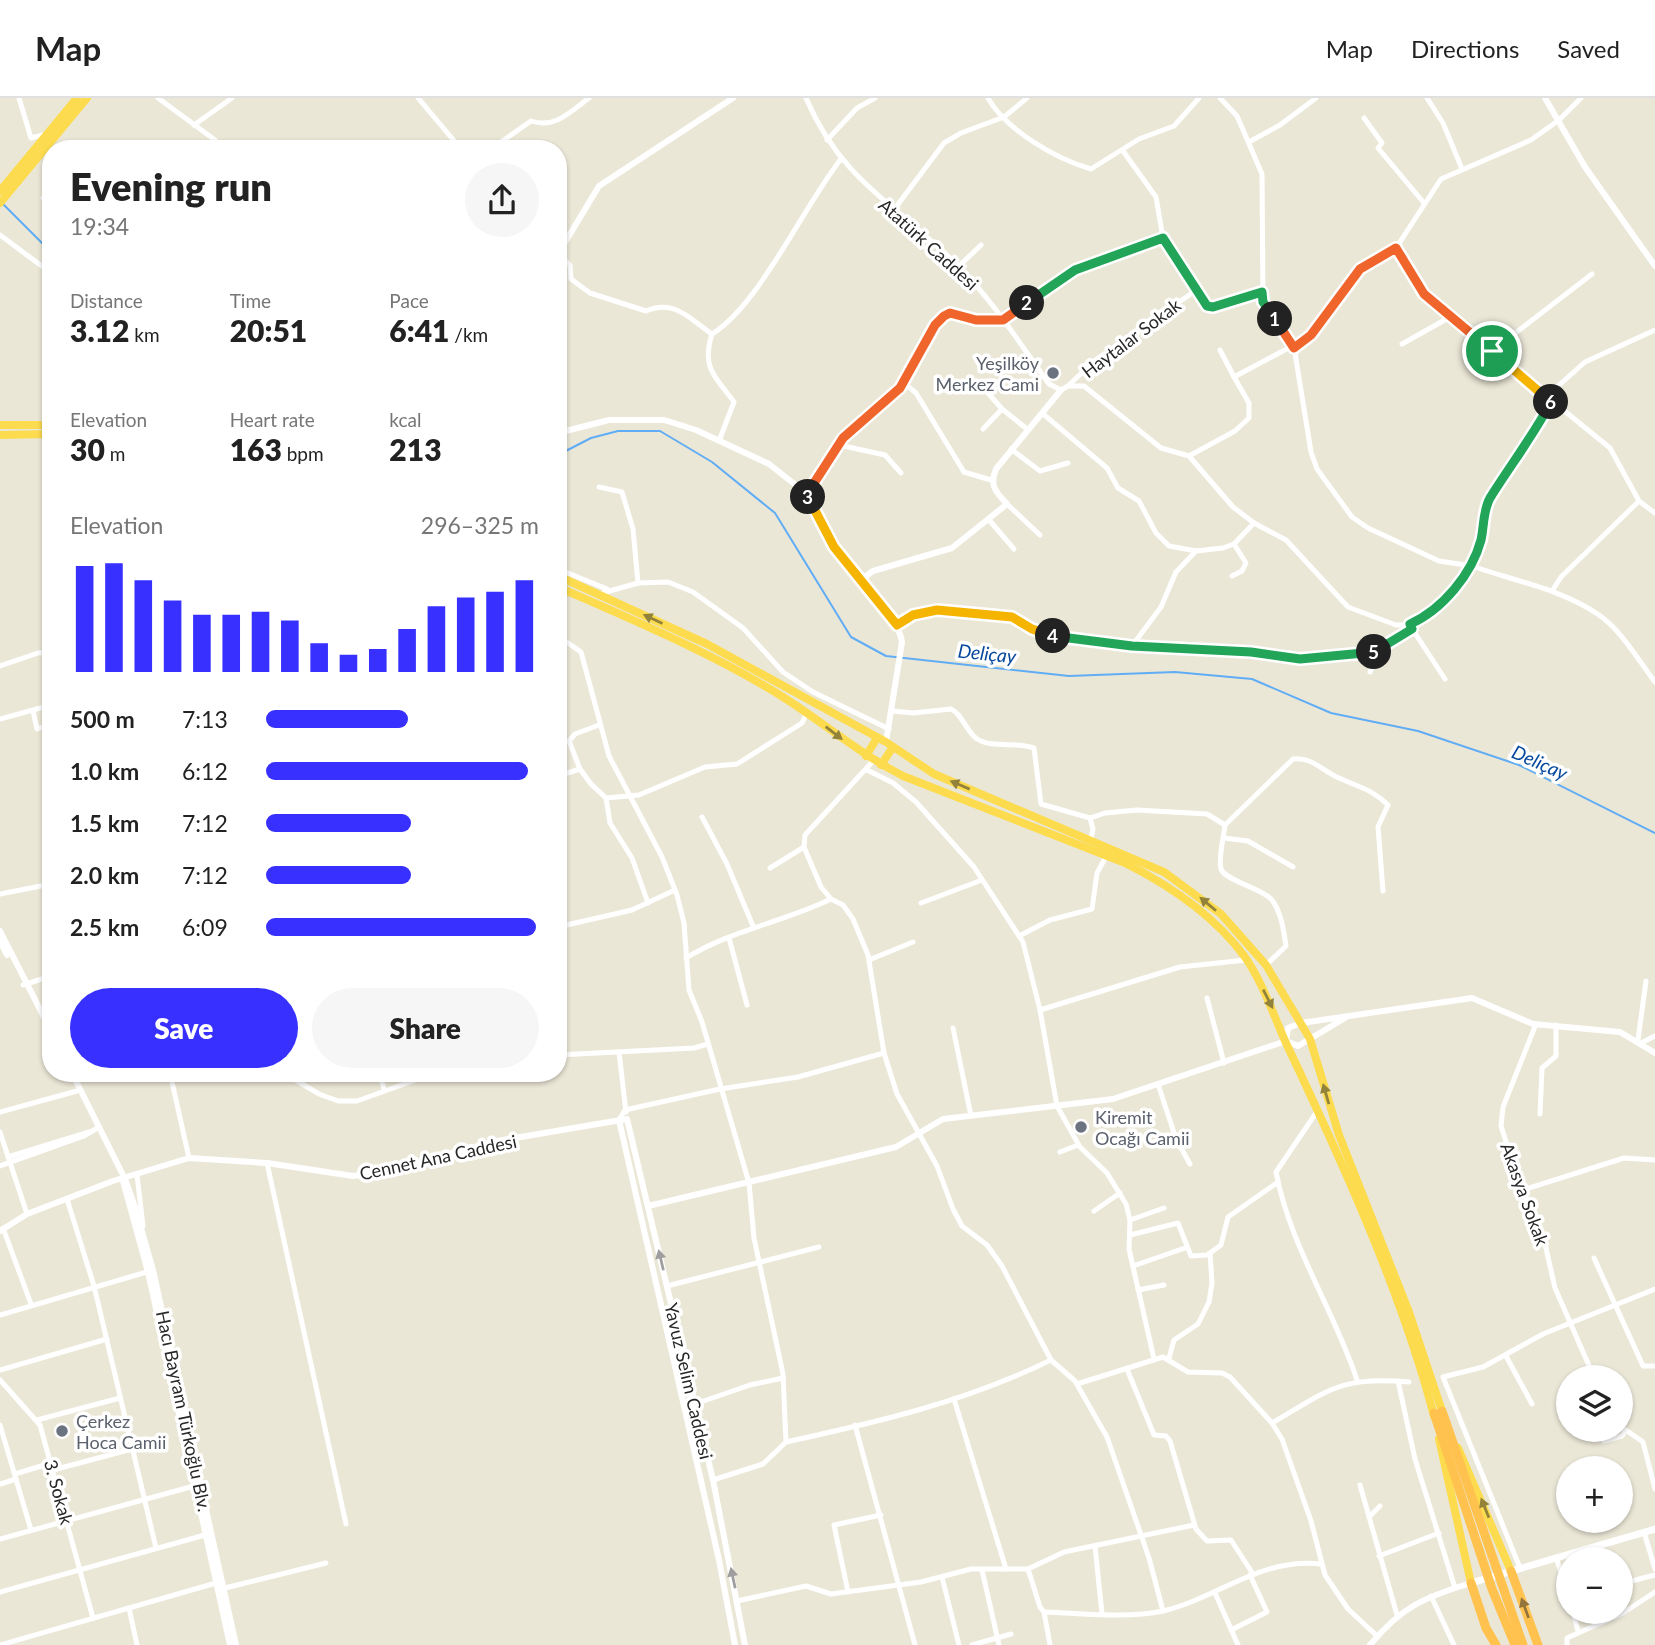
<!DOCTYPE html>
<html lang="en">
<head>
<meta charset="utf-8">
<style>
	body { margin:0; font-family:Lato,sans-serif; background:#f6f6f6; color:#222; height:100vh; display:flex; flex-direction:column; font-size:26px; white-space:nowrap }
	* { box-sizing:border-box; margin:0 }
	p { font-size:23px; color:#767676 }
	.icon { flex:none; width:38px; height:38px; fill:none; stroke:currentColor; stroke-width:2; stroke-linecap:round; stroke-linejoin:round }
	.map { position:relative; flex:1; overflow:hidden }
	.details { position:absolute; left:42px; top:42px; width:525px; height:942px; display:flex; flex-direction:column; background:#fff; border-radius:28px; box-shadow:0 2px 5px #0004 }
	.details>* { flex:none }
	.controls { position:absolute; left:1556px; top:1267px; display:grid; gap:14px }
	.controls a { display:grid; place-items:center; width:77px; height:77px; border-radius:50%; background:#fff; box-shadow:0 2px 5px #0004; font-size:35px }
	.pin { position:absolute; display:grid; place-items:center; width:60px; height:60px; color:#fff; margin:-30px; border:4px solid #fff; border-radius:50%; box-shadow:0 2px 7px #0007 }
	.km { position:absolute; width:35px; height:35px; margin:-18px; border-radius:50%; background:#222; color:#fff; font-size:19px; line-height:35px; text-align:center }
	.round { display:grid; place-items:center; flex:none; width:74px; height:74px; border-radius:37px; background:#f6f6f6 }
	.headline { display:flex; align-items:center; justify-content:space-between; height:119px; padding:0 28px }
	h1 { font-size:38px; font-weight:800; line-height:52px }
	.metrics { display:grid; grid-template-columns:repeat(3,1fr); gap:10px; height:119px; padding:7px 28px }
	.metrics div { display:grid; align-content:center }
	.metrics b { font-size:30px; font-weight:800 }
	.metrics small { font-size:19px; font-weight:400 }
	.metrics p { font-size:19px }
	.chart { height:196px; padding:14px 28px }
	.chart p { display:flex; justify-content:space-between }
	.chart svg { width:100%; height:126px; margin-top:7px; stroke:#3730ff; stroke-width:6 }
	.primary-button { display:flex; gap:14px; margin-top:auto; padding:14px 28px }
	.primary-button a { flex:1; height:80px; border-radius:42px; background:#3730ff; color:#fff; font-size:28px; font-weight:800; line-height:80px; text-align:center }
	.primary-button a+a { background:#f6f6f6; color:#222 }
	ul { padding:0 28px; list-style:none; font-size:23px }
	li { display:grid; grid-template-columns:112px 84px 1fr; align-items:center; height:52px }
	li i { height:18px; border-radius:9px; background:#3730ff }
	header { display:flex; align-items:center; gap:42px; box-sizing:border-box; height:98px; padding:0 35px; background:#fff; border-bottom:2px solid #e0e0e0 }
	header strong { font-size:33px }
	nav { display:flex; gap:38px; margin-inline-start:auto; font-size:24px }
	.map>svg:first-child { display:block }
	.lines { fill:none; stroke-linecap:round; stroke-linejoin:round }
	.stream { stroke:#61adf5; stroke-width:2 }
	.minor { stroke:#fff; stroke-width:5 }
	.tertiary { stroke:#fff; stroke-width:6 }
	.secondary { stroke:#fff; stroke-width:7 }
	.trunk { stroke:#fcdc4e; stroke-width:8 }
	.motorway { stroke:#ffc24e; stroke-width:9 }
	.oneway { fill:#92823a }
	.oneway2 { fill:#9e9e9e }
	.oneway3 { fill:#93743a }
	.split-1-casing { stroke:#fff; stroke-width:14 }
	.split-2-casing { stroke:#fff; stroke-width:14 }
	.split-3-casing { stroke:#fff; stroke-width:14 }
	.split-4-casing { stroke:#fff; stroke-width:14 }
	.split-5-casing { stroke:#fff; stroke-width:14 }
	.split-6-casing { stroke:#fff; stroke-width:14 }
	.split-7-casing { stroke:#fff; stroke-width:14 }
	.split-1 { stroke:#f0652b; stroke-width:9 }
	.split-2 { stroke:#22a559; stroke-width:9 }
	.split-3 { stroke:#f0652b; stroke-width:9 }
	.split-4 { stroke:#f5b400; stroke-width:9 }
	.split-5 { stroke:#22a559; stroke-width:9 }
	.split-6 { stroke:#22a559; stroke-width:9 }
	.split-7 { stroke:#f5b400; stroke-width:9 }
	.worship-dot { fill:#6b7280; stroke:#fff; stroke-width:2.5 }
	.labels { text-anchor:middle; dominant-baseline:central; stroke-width:7; stroke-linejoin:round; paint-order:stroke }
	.street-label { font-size:18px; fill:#272727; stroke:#fff }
	.worship-label { font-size:18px; fill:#5b616d; stroke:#fff; text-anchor:start }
	.water-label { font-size:19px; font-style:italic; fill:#05479c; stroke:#fff }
</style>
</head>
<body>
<header>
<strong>Map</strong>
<nav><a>Map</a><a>Directions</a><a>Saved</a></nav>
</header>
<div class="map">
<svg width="1655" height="1547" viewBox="0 0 1655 1547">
	<rect width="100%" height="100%" fill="#ebe7d7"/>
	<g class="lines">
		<g class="stream">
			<polyline points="3,106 51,154"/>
			<polyline points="558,357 591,340 618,333 660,333 712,364 775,415 851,539 886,558 1069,578 1175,574 1252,581 1331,615 1418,633 1519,667 1655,735"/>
		</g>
		<g class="minor">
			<polyline points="19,0 31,40 47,36"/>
			<polyline points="158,0 215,42 222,51"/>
			<polyline points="418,0 461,51"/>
			<path d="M 806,0 C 843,87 902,109 962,172 C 995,206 1021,247 1049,286 L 1061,292 L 1068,288 L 1084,288 L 1161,350 L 1189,358 L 1233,409 L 1254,425 L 1286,442 L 1348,509 L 1396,527 L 1408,527 L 1423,520 L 1452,493 L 1472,468 C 1514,483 1562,491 1599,517 C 1622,533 1638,562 1655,584"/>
			<path d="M 988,0 C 1006,32 1056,61 1091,71 L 1139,41 L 1174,28 L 1199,0"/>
			<polyline points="1220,0 1237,18 1262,76 1263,204 1294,249 1311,354 1317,371 1352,419 1368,430 1439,463 1472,468 1481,442 1488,403 1542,321 1557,289 1585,264 1655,232"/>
			<polyline points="1427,0 1443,25 1462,71"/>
			<polyline points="1364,20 1382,45 1378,50 1424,105"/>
			<polyline points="194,27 232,0"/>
			<polyline points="827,42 857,10 875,0"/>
			<polyline points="1249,44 1280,27 1316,0"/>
			<path d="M 491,51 L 531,23 C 555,31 570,14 589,0"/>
			<polyline points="45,52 51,63"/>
			<polyline points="1123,53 1156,99 1163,140 1203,204 1213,209 1262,194"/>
			<polyline points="43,100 51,95"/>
			<polyline points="893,113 944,45 961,35 1004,19 1027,0"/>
			<polyline points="0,137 51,175"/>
			<polyline points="1396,150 1424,196 1444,215 1610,350 1639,403 1655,415"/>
			<path d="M 558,156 L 570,167 L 571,181 L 590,195 L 646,213 C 674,201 689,220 712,236"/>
			<polyline points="959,168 981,147"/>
			<polyline points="1003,222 1075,172 1163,140"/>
			<polyline points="1402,246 1450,219"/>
			<polyline points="1220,252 1234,279"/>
			<polyline points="1492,253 1592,176"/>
			<polyline points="904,285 916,295 964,374 991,382"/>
			<polyline points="981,287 1002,311 1027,331"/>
			<polyline points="1069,287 1094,263 1195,193"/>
			<polyline points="1042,315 1107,370 1118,390 1139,403 1156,435 1169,448 1196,453 1223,450 1234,446 1254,425"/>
			<polyline points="983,331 1002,311"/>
			<path d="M 719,343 L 734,304 C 716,279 701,271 712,236 C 760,206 803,109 841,61"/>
			<polyline points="839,347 885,357 901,375"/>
			<polyline points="1011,351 1040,373 1068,365"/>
			<polyline points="1189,358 1235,333 1249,320 1249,305 1234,279 1311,238 1360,171 1396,150 1441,81 1531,42 1559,22 1581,0"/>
			<polyline points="599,389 622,394 633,431 638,485"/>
			<polyline points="1007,406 1040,437"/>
			<polyline points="990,423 1014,451"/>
			<polyline points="558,471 607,491"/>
			<polyline points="1232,478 1242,473 1246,465 1234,446"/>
			<polyline points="1552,493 1561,479 1639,403"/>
			<polyline points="599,496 638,485 668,484 693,494 743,530 783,574 813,594 889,631"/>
			<polyline points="897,527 928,512 1001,517 1052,538 1132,548 1251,554 1299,561 1379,554 1412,531"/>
			<polyline points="1411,529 1445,581"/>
			<polyline points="558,538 581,554 609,658 662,759 677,797 684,825 689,892 702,924 749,1085 754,1140 783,1276 786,1344 763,1366 713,1382"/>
			<polyline points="1132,548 1161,509 1176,474 1196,453"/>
			<polyline points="0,568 38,555 51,554"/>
			<polyline points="1370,574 1379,554"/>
			<polyline points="33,613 37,631 49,627 51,632"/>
			<path d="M 893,613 L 913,615 L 951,611 C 962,616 966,633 977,641 C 993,651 1017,643 1034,650 L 1041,706 L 1090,720"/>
			<polyline points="0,621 51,607"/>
			<polyline points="873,663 805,737 804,749 821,789 831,801 843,807 853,821 868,857 884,955 897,996 937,1068 953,1111 962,1128 987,1147 1002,1168 1051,1262 1075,1283 1107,1339 1149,1460 1163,1513"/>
			<polyline points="580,671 569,643 575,636 599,627"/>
			<polyline points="867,672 893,685 916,704 974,769 1023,844 1040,912 1057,1008 1080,1049 1107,1075 1126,1106 1130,1122 1129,1151 1154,1261"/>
			<polyline points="558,678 580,671 591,686 606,700 639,697 705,669 737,666 802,625 807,615"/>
			<polyline points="606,700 610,725 632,760 648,805"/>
			<polyline points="702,719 727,766 753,828"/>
			<polyline points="1224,740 1248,743 1293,769"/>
			<polyline points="1091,741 1093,731 1090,720 1105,715 1137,712 1207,716 1225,727"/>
			<polyline points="770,770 804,749"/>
			<polyline points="0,796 51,786"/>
			<polyline points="921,805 982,782"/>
			<polyline points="558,829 632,812 675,792"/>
			<polyline points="1019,838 1050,822 1092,811 1097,775 1107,757"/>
			<polyline points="729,840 747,907"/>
			<path d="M 686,860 C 731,832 784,824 831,801"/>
			<polyline points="869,862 913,844"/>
			<path d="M 1266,867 L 1286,848 C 1284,834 1281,812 1271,801 C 1261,790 1224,782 1221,771 C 1218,759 1224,739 1225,727 L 1293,661 C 1311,658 1324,674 1339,680 C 1358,689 1372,691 1388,707 L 1378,729 L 1383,793"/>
			<polyline points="23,887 51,878"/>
			<polyline points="1207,900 1224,965"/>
			<polyline points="1040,912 1180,869 1246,862"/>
			<polyline points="1536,926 1503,1009 1501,1028 1516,1075 1545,1146 1555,1190 1594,1279"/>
			<polyline points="953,930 971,1018"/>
			<polyline points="1638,942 1646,883"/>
			<polyline points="1641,945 1655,938"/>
			<polyline points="619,954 626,1014"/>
			<polyline points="558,957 694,950 708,946"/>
			<polyline points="170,975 189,1060"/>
			<polyline points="284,975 319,996 338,1003 357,1003 435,975"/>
			<polyline points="380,975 384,992"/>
			<polyline points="1158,986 1176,1041 1190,1066"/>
			<path d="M 1318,1012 L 1276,1074 C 1290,1148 1334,1212 1357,1282"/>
			<polyline points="0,1014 77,993"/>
			<polyline points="1540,1016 1542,970 1556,958 1556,927"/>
			<polyline points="619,1022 625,1012 720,991 798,979 884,955"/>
			<polyline points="0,1034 27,1116"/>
			<polyline points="1060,1054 1078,1047"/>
			<polyline points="8,1059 89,1034"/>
			<polyline points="267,1065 346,1426"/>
			<polyline points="0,1068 84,1038 99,1029"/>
			<polyline points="137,1077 143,1128"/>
			<polyline points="1523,1092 1624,1060 1655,1062"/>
			<polyline points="67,1101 94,1188 156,1450"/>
			<polyline points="1094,1113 1120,1095"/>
			<polyline points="1130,1122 1164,1110"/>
			<polyline points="3,1130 31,1206"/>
			<polyline points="1130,1137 1178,1125 1191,1158 1207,1157 1221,1147 1228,1119 1278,1084"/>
			<polyline points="1594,1160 1643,1268 1655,1268"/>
			<polyline points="1133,1168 1185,1150"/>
			<polyline points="667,1188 819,1149"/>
			<polyline points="1138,1192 1164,1187"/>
			<polyline points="0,1217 150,1173"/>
			<polyline points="1506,1258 1532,1306"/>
			<polyline points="1169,1260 1174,1242 1198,1226 1209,1204 1212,1185 1210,1155"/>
			<polyline points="1127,1271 1154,1337 1166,1338 1170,1343 1196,1431 1207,1443 1231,1442 1253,1476"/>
			<polyline points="0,1272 107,1241"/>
			<polyline points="0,1282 40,1327 93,1520"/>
			<polyline points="1398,1283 1415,1361 1455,1490"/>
			<polyline points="1077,1286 1163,1259 1188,1274 1222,1275 1230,1279 1272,1325 1282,1341 1311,1423 1325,1477 1348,1511 1377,1538"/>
			<polyline points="954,1301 1006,1471"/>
			<polyline points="695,1306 750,1287 783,1280"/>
			<polyline points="37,1322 120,1300"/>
			<path d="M 1272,1325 C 1329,1292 1340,1278 1409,1284"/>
			<polyline points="0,1327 31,1432"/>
			<polyline points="855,1327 915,1547"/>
			<polyline points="1620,1328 1643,1344 1655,1391"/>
			<polyline points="1604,1343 1622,1338 1625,1333"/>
			<path d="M 786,1344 C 878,1324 965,1304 1051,1262"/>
			<polyline points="53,1372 132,1351"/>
			<polyline points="15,1376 51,1365"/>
			<polyline points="0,1386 16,1381"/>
			<polyline points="1360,1387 1397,1517"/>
			<polyline points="1369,1419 1380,1408"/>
			<polyline points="1644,1434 1655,1471"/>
			<polyline points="0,1441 194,1388"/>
			<polyline points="1095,1448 1102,1516"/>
			<polyline points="1379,1458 1439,1435"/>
			<polyline points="1556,1459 1568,1497"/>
			<polyline points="1520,1470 1443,1279 1483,1269 1543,1236 1655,1191"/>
			<polyline points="1028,1471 1040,1509 1044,1514 1050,1547"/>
			<polyline points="982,1472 999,1547"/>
			<polyline points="942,1479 959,1547"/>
			<polyline points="1620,1486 1655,1477"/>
			<polyline points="221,1491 326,1465"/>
			<polyline points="0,1494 205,1437"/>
			<polyline points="848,1494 834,1427 881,1417"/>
			<polyline points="1215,1495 1238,1547"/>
			<polyline points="1431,1498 1454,1547"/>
			<polyline points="737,1503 806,1488 831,1496 921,1484 971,1471 1028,1471 1064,1454 1194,1427"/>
			<polyline points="129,1510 137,1547"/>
			<path d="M 1044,1514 C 1082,1515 1125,1521 1163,1513 C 1218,1500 1261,1459 1321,1466"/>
			<polyline points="1573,1514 1578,1533"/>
			<polyline points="1231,1532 1267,1514 1250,1477"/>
			<polyline points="0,1547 216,1485"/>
			<polyline points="972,1547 1011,1536"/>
			<polyline points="1567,1547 1567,1540 1623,1515 1655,1494"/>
		</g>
		<g class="tertiary">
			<polyline points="1545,0 1585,69 1655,168"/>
			<polyline points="558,156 599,88 733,0"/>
			<polyline points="558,335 609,322 664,322 696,332 769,366 807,396 834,448 864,483"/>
			<polyline points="807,396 843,340 900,290 935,227 950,215 990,224 1003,222"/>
			<path d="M 886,644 L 902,544 C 899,520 864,498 866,478 L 873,473 L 952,450 L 1007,406 C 996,394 989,388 996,371 L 1061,292"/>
			<polyline points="0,833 51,933"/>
			<polyline points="0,843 7,857"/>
			<polyline points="1286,943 1288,930 1301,925 1472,900 1533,926 1620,934 1655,955"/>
			<polyline points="72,975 125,1081 135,1109 153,1172 236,1547"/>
			<polyline points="619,1022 719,1462 735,1547"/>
			<polyline points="123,1083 148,1174 230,1547"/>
			<polyline points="648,1108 896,1049 943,1021 1113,1001 1286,943 1298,948 1345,920"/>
			<polyline points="0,1133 27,1116 113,1083 189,1060 267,1065 353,1078 385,1073 497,1043 627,1021 713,1382 745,1547"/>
			<path d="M 1370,1547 C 1401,1509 1425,1499 1471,1485"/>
		</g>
		<polyline class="secondary" points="1471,1485 1655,1431"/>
		<g class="trunk">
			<polyline points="0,93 77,0"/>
			<polyline points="0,105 87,0"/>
			<polyline points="0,327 51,327"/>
			<polyline points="0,337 51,336"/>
			<polyline points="558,478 707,546 886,644 934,676 1164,774 1221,816 1266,867 1310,941 1339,1037 1409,1214 1444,1319"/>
			<path d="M 558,489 C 635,523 712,555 783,599 C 824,625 860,656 903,678 L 1125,765 C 1171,788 1214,817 1245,859 C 1263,885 1273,916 1286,945 C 1341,1061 1402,1195 1434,1318"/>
			<polyline points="866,658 877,640"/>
			<polyline points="881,667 893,649"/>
			<polyline points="1439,1341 1471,1485"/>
			<polyline points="1458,1350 1511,1473"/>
		</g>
		<g class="motorway">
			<polyline points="1442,1313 1523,1547"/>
			<polyline points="1434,1315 1492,1491 1515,1547"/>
			<polyline points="1511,1473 1538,1547"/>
			<polyline points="1471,1485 1486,1530 1496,1547"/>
		</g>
	</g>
	<defs><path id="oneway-solid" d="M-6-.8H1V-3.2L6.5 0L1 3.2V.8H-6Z" transform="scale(1.75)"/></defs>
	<g class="oneway">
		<use href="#oneway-solid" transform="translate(653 521) rotate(-155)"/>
		<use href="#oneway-solid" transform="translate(834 635) rotate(38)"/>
		<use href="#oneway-solid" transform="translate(960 687) rotate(-157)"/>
		<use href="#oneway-solid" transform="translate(1208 806) rotate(-140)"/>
		<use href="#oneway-solid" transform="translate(1268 901) rotate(63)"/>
		<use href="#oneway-solid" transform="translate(1326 996) rotate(-106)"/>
		<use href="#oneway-solid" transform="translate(1485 1410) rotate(-112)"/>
	</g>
	<g class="oneway2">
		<use href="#oneway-solid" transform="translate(661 1162) rotate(-103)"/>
		<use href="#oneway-solid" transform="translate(733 1480) rotate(-102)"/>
	</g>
	<use class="oneway3" href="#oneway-solid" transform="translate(1525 1510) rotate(-110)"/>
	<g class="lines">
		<g class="split-1-casing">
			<polyline id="split-1" points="1275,221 1294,250 1311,237 1360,171 1396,150 1424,196 1492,253"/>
		</g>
		<g class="split-2-casing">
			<polyline id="split-2" points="1027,205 1075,172 1163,140 1207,208 1213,209 1262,194 1263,204 1275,221"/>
		</g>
		<g class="split-3-casing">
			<polyline id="split-3" points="808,399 807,396 843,340 900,290 935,227 944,218 950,215 976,222 1003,222 1027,205"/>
		</g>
		<g class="split-4-casing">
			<polyline id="split-4" points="808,399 834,449 897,527 913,517 937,512 1012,519 1032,531 1053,538"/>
		</g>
		<g class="split-5-casing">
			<polyline id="split-5" points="1053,538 1132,548 1251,554 1300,561 1374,554"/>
		</g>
		<g class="split-6-casing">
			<path id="split-6" d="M 1374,554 L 1412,531 L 1410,526 C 1442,512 1472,476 1481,442 C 1484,429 1483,412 1490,400 C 1510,368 1533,338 1551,304"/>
		</g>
		<g class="split-7-casing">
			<polyline id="split-7" points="1492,253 1551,304"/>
		</g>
		<use href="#split-1" class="split-1"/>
		<use href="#split-2" class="split-2"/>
		<use href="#split-3" class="split-3"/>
		<use href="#split-4" class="split-4"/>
		<use href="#split-5" class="split-5"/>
		<use href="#split-6" class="split-6"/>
		<use href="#split-7" class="split-7"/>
	</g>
	<g class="worship-dot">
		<circle cx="1053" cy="275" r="7"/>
		<circle cx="1081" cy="1029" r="7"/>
		<circle cx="62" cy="1333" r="7"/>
	</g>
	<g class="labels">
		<g class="street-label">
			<text transform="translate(929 146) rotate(42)">Atatürk Caddesi</text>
			<text transform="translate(1131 240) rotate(-37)">Haytalar Sokak</text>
			<text transform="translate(438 1059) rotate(-12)">Cennet Ana Caddesi</text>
			<text transform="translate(1525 1096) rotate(70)">Akasya Sokak</text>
			<text transform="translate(689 1283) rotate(77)">Yavuz Selim Caddesi</text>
			<text transform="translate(184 1313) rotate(78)">Hacı Bayram Türkoğlu Blv.</text>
			<text transform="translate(59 1394) rotate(75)">3. Sokak</text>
		</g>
		<g class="worship-label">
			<text x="1039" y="265" text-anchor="end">Yeşilköy<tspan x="1039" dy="21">Merkez Cami</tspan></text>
			<text x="1095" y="1019">Kiremit<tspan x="1095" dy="21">Ocağı Camii</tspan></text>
			<text x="76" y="1323">Çerkez<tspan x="76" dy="21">Hoca Camii</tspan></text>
		</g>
		<g class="water-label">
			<text transform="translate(987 555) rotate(6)">Deliçay</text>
			<text transform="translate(1540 664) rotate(24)">Deliçay</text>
		</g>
	</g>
</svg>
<div class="controls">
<a><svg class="icon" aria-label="layers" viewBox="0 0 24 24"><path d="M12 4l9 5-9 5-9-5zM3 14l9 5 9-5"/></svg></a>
<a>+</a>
<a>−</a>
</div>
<div class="pin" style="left:1492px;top:253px;background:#1e9e55"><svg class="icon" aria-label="arrive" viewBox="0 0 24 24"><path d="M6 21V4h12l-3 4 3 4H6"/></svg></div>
<b class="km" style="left:1275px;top:221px">1</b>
<b class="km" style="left:1027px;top:205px">2</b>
<b class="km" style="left:808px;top:399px">3</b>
<b class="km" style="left:1053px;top:538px">4</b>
<b class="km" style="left:1374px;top:554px">5</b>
<b class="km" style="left:1551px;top:304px">6</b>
<section class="details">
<div class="headline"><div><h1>Evening run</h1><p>19:34</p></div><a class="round"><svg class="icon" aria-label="share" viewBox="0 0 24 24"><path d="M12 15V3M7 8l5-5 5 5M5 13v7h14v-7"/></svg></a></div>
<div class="metrics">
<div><p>Distance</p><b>3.12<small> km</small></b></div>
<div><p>Time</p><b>20:51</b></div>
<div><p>Pace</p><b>6:41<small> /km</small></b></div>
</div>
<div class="metrics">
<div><p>Elevation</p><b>30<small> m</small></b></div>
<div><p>Heart rate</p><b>163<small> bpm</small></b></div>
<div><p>kcal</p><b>213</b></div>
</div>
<div class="chart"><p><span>Elevation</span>296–325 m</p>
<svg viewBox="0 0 160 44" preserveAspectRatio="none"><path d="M5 44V7M15 44V6M25 44V12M35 44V19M45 44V24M55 44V24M65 44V23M75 44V26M85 44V34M95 44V38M105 44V36M115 44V29M125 44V21M135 44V18M145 44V16M155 44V12"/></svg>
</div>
<ul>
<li><b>500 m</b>7:13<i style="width:52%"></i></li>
<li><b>1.0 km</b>6:12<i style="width:96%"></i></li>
<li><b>1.5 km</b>7:12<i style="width:53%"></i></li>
<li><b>2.0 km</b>7:12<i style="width:53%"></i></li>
<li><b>2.5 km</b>6:09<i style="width:99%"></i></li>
</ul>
<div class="primary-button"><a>Save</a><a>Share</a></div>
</section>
</div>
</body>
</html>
